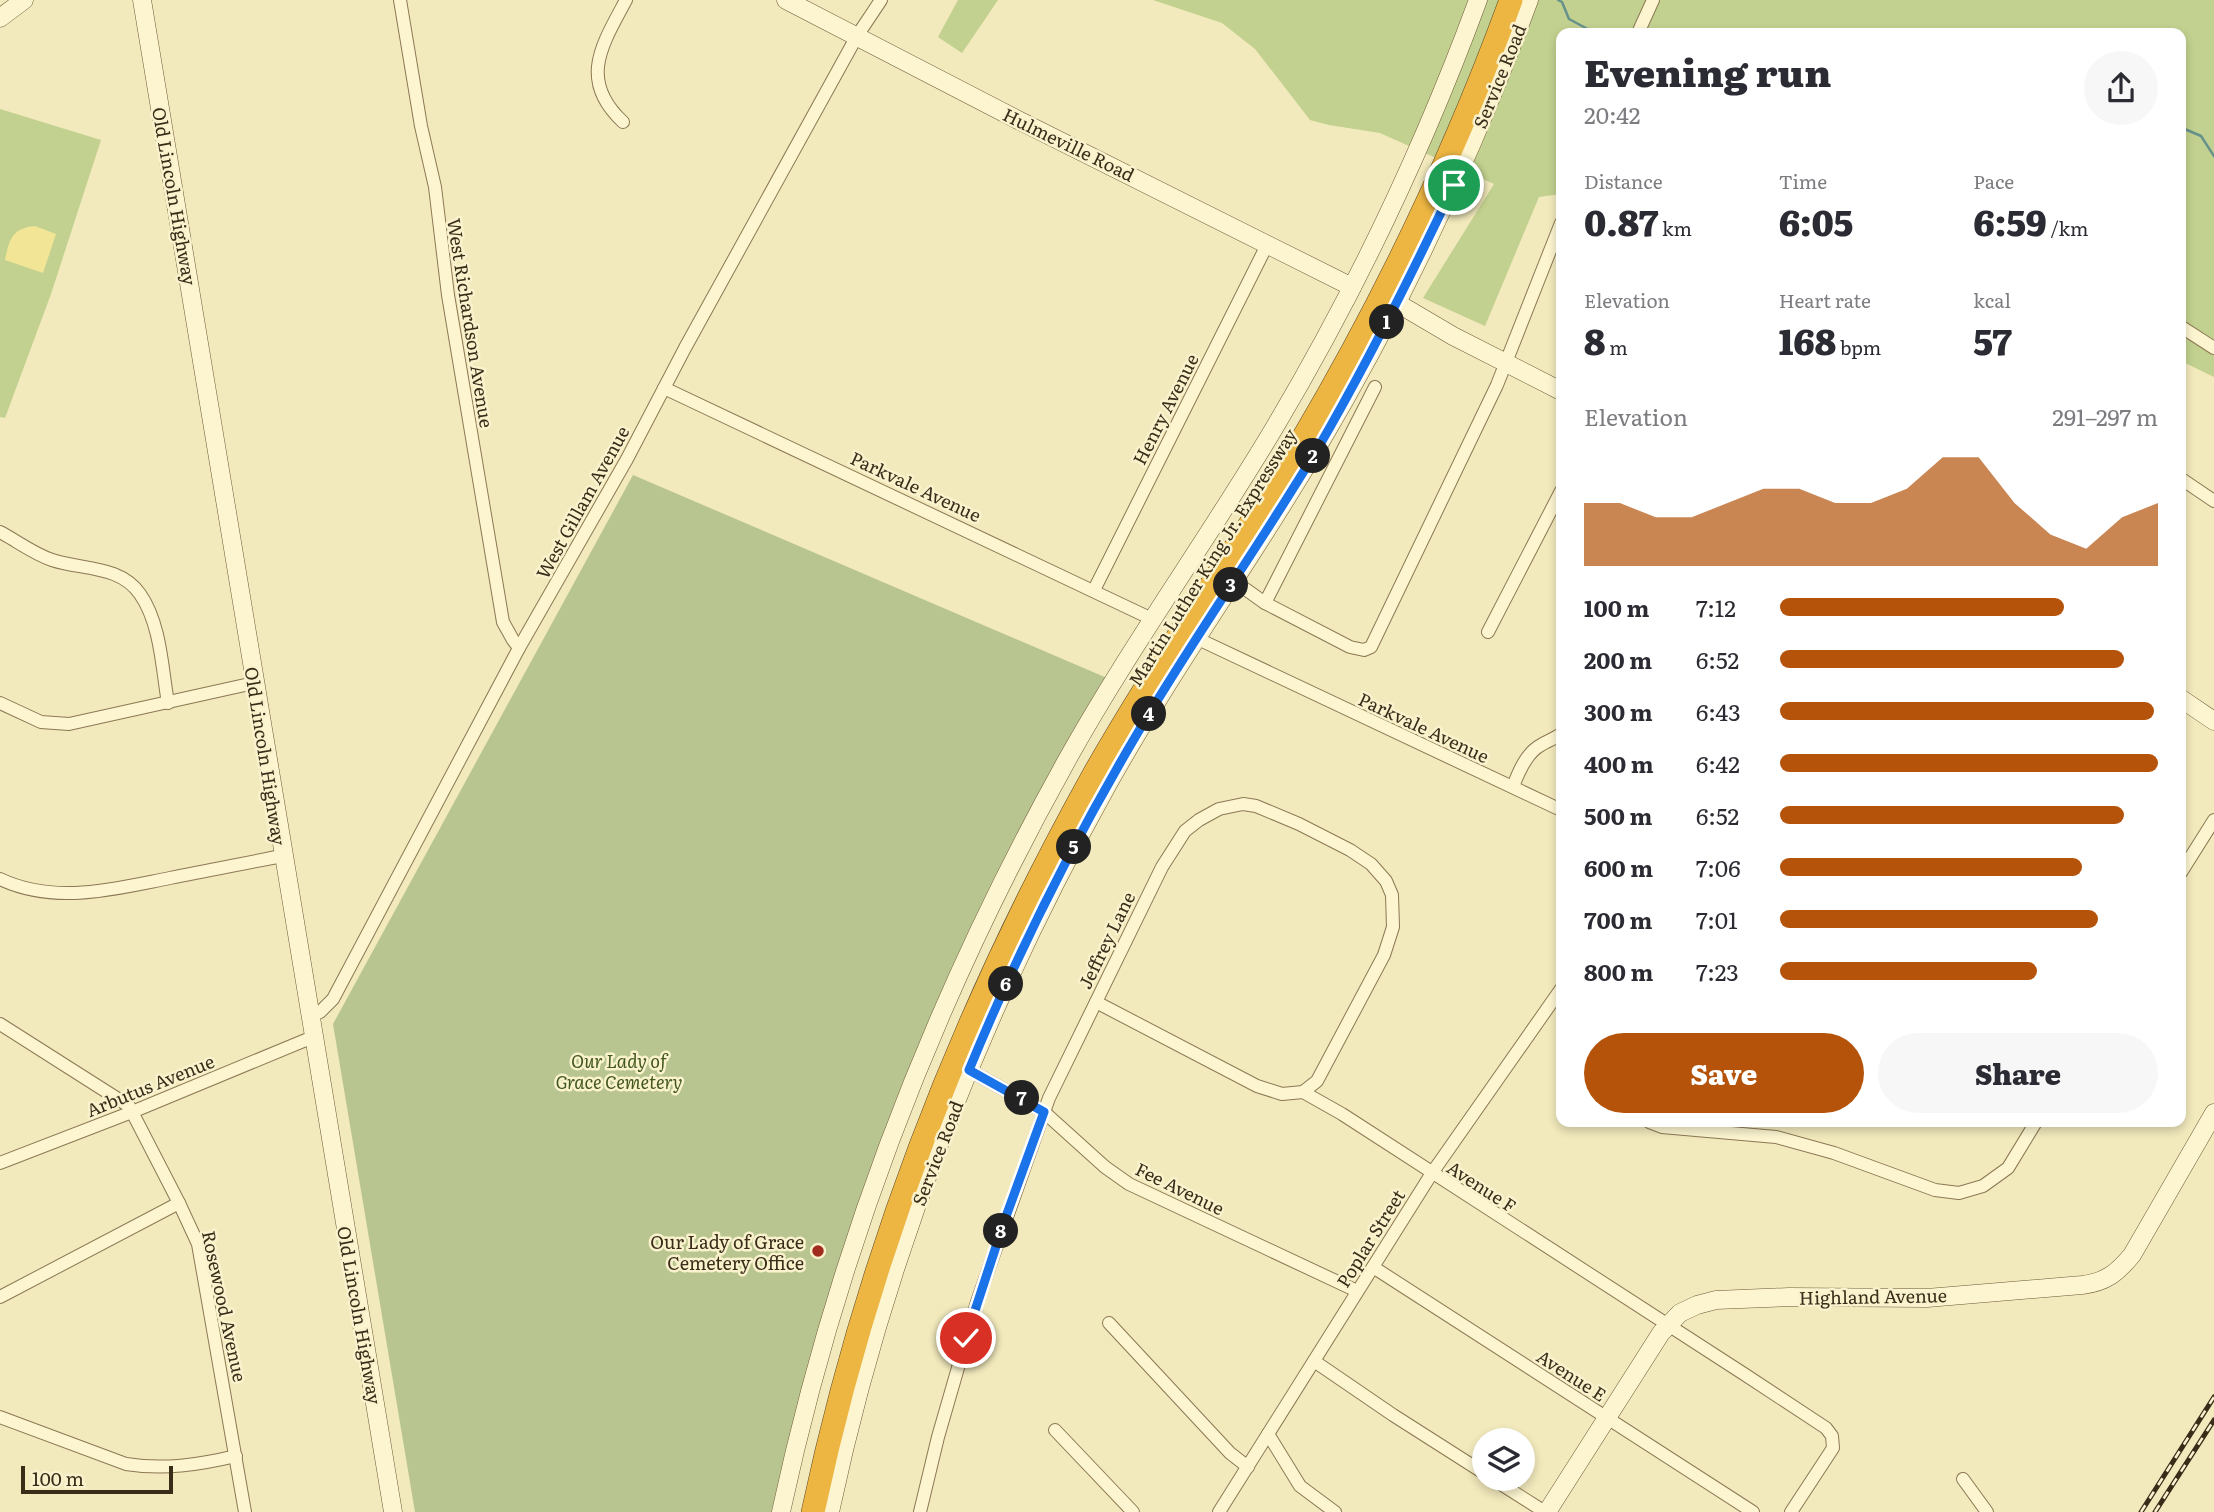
<!DOCTYPE html>
<html lang="en">
<head>
<meta charset="utf-8">
<style>
	body { margin:0; font-family:Literata,serif; background:#f7f7f7; color:#2b2b33; height:100vh; display:flex; flex-direction:column; font-size:26px; white-space:nowrap }
	* { box-sizing:border-box; margin:0 }
	p { font-size:23px; color:#7c7c81 }
	.icon { flex:none; width:38px; height:38px; fill:none; stroke:currentColor; stroke-width:2; stroke-linecap:round; stroke-linejoin:round }
	.map { position:relative; flex:1; overflow:hidden }
	.side { position:absolute; left:1556px; top:28px; width:630px; height:1099px; display:flex; flex-direction:column; background:#fff; border-radius:14px; box-shadow:0 4px 10px #0003 }
	.side>* { flex:none }
	.fabs { position:absolute; left:1472px; top:1428px; display:grid; gap:14px }
	.fabs a { display:grid; place-items:center; width:63px; height:63px; border-radius:50%; background:#fff; box-shadow:0 4px 10px #0003; font-size:35px }
	.scale { position:absolute; left:21px; bottom:18px; width:152px; box-sizing:border-box; padding-left:7px; border:4px solid #392d1a; border-top:0; font-size:19px; line-height:24px; white-space:nowrap; color:#392d1a; -webkit-text-stroke:5px #f9f2cc; paint-order:stroke }
	.pin { position:absolute; display:grid; place-items:center; width:60px; height:60px; color:#fff; margin:-30px; border:4px solid #fff; border-radius:50%; box-shadow:0 2px 7px #0007 }
	.km { position:absolute; width:35px; height:35px; margin:-18px; border-radius:50%; background:#222; color:#fff; font-size:19px; line-height:35px; text-align:center }
	.round { display:grid; place-items:center; flex:none; width:74px; height:74px; border-radius:37px; background:#f7f7f7 }
	.summary { display:flex; align-items:center; justify-content:space-between; height:119px; padding:0 28px }
	h1 { font-size:38px; font-weight:800; line-height:52px }
	.stats { display:grid; grid-template-columns:repeat(3,1fr); gap:10px; height:119px; padding:7px 28px }
	.stats div { display:grid; align-content:center }
	.stats b { font-size:35px; font-weight:800 }
	.stats small { font-size:19px; font-weight:400 }
	.stats p { font-size:19px }
	.chart { height:196px; padding:14px 28px }
	.chart p { display:flex; justify-content:space-between }
	.chart svg { width:100%; height:126px; margin-top:7px; fill:#b45309; opacity:.7 }
	.cta { display:flex; gap:14px; margin-top:auto; padding:14px 28px }
	.cta a { flex:1; height:80px; border-radius:42px; background:#b45309; color:#fff; font-size:28px; font-weight:800; line-height:80px; text-align:center }
	.cta a+a { background:#f7f7f7; color:#2b2b33 }
	ul { padding:0 28px; list-style:none; font-size:23px }
	li { display:grid; grid-template-columns:112px 84px 1fr; align-items:center; height:52px }
	li i { height:18px; border-radius:9px; background:#b45309 }
	.map>svg:first-child { display:block }
	.green { fill:#c2d18f }
	.sand { fill:#f2e596 }
	.cemetery { fill:#b8c590 }
	.lines { fill:none; stroke-linecap:round; stroke-linejoin:round }
	.stream { stroke:#67928c; stroke-width:2.5 }
	.street-casing { stroke:#8c7854; stroke-width:14 }
	.secondary-casing { stroke:#6d5937; stroke-width:19 }
	.highway-casing { stroke:#594529; stroke-width:24 }
	.street { stroke:#fcf5d0; stroke-width:12 }
	.secondary { stroke:#fcf5d0; stroke-width:18 }
	.highway { stroke:#edb642; stroke-width:23 }
	.rail-casing { stroke:#392d1a; stroke-width:5 }
	.rail { stroke:#f9f2cc; stroke-width:2.5; stroke-dasharray:8; stroke-linecap:butt }
	.route-casing { stroke:#fff; stroke-width:14 }
	.route { stroke:#1a73e8; stroke-width:9 }
	.poi-dot { fill:#a12c1d; stroke:#f9f2cc; stroke-width:2.5 }
	.labels { text-anchor:middle; dominant-baseline:central; stroke-width:5; stroke-linejoin:round; paint-order:stroke }
	.street-label { font-size:18px; fill:#392d1a; stroke:#f9f2cc }
	.park-label { font-size:18px; font-style:italic; fill:#43581e; stroke:#f9f2cc }
	.poi-label { font-size:18px; fill:#392d1a; stroke:#f9f2cc; text-anchor:end }
</style>
</head>
<body>
<div class="map">
<svg width="2214" height="1512" viewBox="0 0 2214 1512">
	<rect width="100%" height="100%" fill="#f2e9bc"/>
	<g class="green">
		<polygon points="958,0 998,0 962,53 938,37"/>
		<polygon points="1153,0 2214,0 2214,377 2181,361 2180,33 1561,33 1561,194 1539,197 1485,326 1423,298 1494,184 1380,133 1329,125 1310,120 1255,49 1222,23"/>
		<polygon points="0,109 101,140 51,294 5,418 0,417"/>
	</g>
	<path class="sand" d="M 35,226 L 56,234 L 43,273 L 5,260 C 9,240 12,228 35,226 Z"/>
	<polygon class="cemetery" points="633,475 1107,678 1078,722 1045,782 893,1111 776,1512 415,1512 333,1024"/>
	<g class="lines">
		<g class="stream">
			<polyline points="1558,0 1562,2 1569,19 1595,33"/>
			<polyline points="2180,127 2201,136 2214,156"/>
		</g>
		<g class="street-casing">
			<g id="street">
				<polyline points="400,0 421,126 435,187 448,295 503,622 513,640 519,648"/>
				<polyline points="1638,33 1653,0"/>
				<path d="M 623,122 C 578,80 602,45 626,0"/>
				<polyline points="2180,326 2214,348"/>
				<polyline points="664,388 1152,619"/>
				<polyline points="2180,478 2214,501"/>
				<path d="M 0,532 C 17,541 34,554 52,560 C 82,570 120,565 140,594 C 161,624 162,669 168,703"/>
				<polyline points="1234,581 1265,603 1350,647 1364,650 1371,647 1497,385 1561,223"/>
				<polyline points="1094,590 1268,243"/>
				<polyline points="1265,603 1375,387"/>
				<polyline points="1488,632 1561,491"/>
				<polyline points="1196,638 1561,810"/>
				<polyline points="0,703 41,722 69,724 254,683"/>
				<path d="M 1513,787 C 1518,773 1526,753 1541,745 C 1547,741 1554,739 1561,734"/>
				<polyline points="2180,874 2214,820"/>
				<path d="M 0,879 C 55,905 113,889 170,878 C 208,871 245,863 282,856"/>
				<polyline points="1096,1002 1257,1086 1282,1094 1303,1092 1342,1114 1744,1374 1826,1428 1832,1436 1833,1448 1791,1512"/>
				<polyline points="309,1016 320,1012 333,999 519,648 627,459 685,348 857,36 881,0"/>
				<polyline points="0,1024 129,1106 179,1203 198,1244 245,1512"/>
				<polyline points="969,1070 1044,1112 1105,1167 1129,1184 1357,1291"/>
				<polyline points="1649,1122 1662,1127 1776,1137 1834,1153 1935,1190 1959,1193 1983,1186 2008,1168 2036,1122"/>
				<polyline points="0,1163 132,1112 313,1037"/>
				<polyline points="1373,1267 1753,1512"/>
				<polyline points="0,1297 179,1203"/>
				<polyline points="1109,1323 1230,1453 1248,1467"/>
				<polyline points="1314,1361 1393,1415 1484,1473"/>
				<path d="M 0,1417 L 126,1464 C 164,1470 198,1465 236,1456"/>
				<polyline points="1055,1430 1133,1512"/>
				<polyline points="1268,1434 1300,1486 1335,1512"/>
				<polyline points="1493,1479 1545,1512"/>
				<polyline points="1963,1479 1987,1512"/>
				<polyline points="920,1512 938,1437 977,1302 1049,1098 1162,867 1185,831 1199,820 1219,809 1243,804 1256,806 1299,824 1350,850 1371,864 1386,881 1392,895 1393,927 1384,955 1317,1081 1303,1092"/>
				<polyline points="1219,1512 1432,1173 1561,989"/>
			</g>
		</g>
		<g class="secondary-casing">
			<g id="secondary">
				<polyline points="142,0 393,1512"/>
				<polyline points="786,0 1020,121 1352,287"/>
				<polyline points="0,18 24,0"/>
				<polyline points="1397,303 1453,336 1561,391"/>
				<polyline points="2180,698 2214,721"/>
				<path d="M 781,1512 C 838,1248 936,995 1067,760 C 1131,645 1209,538 1276,425 C 1356,290 1424,147 1478,0"/>
				<path d="M 830,1512 C 884,1257 982,1011 1108,784 C 1172,669 1250,562 1317,448 C 1401,306 1472,155 1529,0"/>
				<path d="M 1547,1512 L 1661,1333 L 1680,1313 L 1697,1305 L 1716,1300 L 1789,1297 L 1927,1298 L 2082,1285 C 2106,1282 2117,1273 2132,1255 L 2214,1113"/>
			</g>
		</g>
		<g class="highway-casing">
			<path id="highway" d="M 813,1512 C 868,1254 965,1006 1093,776 C 1158,661 1235,554 1302,440 C 1385,300 1455,153 1511,0"/>
		</g>
		<use href="#street" class="street"/>
		<use href="#secondary" class="secondary"/>
		<use href="#highway" class="highway"/>
		<g class="rail-casing">
			<g id="rail">
				<polyline points="2141,1512 2214,1397"/>
				<polyline points="2155,1512 2214,1420"/>
			</g>
		</g>
		<use href="#rail" class="rail"/>
	</g>
	<g class="lines">
		<g class="route-casing">
			<path id="route" d="M 966,1338 L 1004,1222 L 1044,1112 L 969,1070 C 1017,954 1073,842 1137,734 C 1194,637 1260,545 1318,448 C 1368,362 1412,274 1454,185"/>
		</g>
		<use href="#route" class="route"/>
	</g>
	<circle class="poi-dot" cx="818" cy="1251" r="7"/>
	<g class="labels">
		<g class="street-label">
			<text transform="translate(1499 76) rotate(-68)">Service Road</text>
			<text transform="translate(1069 144) rotate(26)">Hulmeville Road</text>
			<text transform="translate(175 196) rotate(80)">Old Lincoln Highway</text>
			<text transform="translate(471 323) rotate(81)">West Richardson Avenue</text>
			<text transform="translate(1165 409) rotate(-63)">Henry Avenue</text>
			<text transform="translate(916 486) rotate(25)">Parkvale Avenue</text>
			<text transform="translate(582 502) rotate(-61)">West Gillam Avenue</text>
			<text transform="translate(1212 557) rotate(-58)">Martin Luther King Jr. Expressway</text>
			<text transform="translate(1424 727) rotate(25)">Parkvale Avenue</text>
			<text transform="translate(266 756) rotate(81)">Old Lincoln Highway</text>
			<text transform="translate(1106 940) rotate(-64)">Jeffrey Lane</text>
			<text transform="translate(150 1085) rotate(-22)">Arbutus Avenue</text>
			<text transform="translate(937 1153) rotate(-69)">Service Road</text>
			<text transform="translate(1482 1186) rotate(33)">Avenue F</text>
			<text transform="translate(1180 1188) rotate(26)">Fee Avenue</text>
			<text transform="translate(1370 1238) rotate(-58)">Poplar Street</text>
			<text transform="translate(1873 1296) rotate(-1)">Highland Avenue</text>
			<text transform="translate(225 1306) rotate(78)">Rosewood Avenue</text>
			<text transform="translate(360 1315) rotate(80)">Old Lincoln Highway</text>
			<text transform="translate(1572 1375) rotate(33)">Avenue E</text>
		</g>
		<g class="park-label">
			<text x="619" y="1060">Our Lady of<tspan x="619" dy="21">Grace Cemetery</tspan></text>
		</g>
		<g class="poi-label">
			<text x="804" y="1241">Our Lady of Grace<tspan x="804" dy="21">Cemetery Office</tspan></text>
		</g>
	</g>
</svg>
<div class="fabs">
<a><svg class="icon" aria-label="layers" viewBox="0 0 24 24"><path d="M12 4l9 5-9 5-9-5zM3 14l9 5 9-5"/></svg></a>
</div>
<div class="scale">100 m</div>
<div class="pin" style="left:1454px;top:185px;background:#1e9e55"><svg class="icon" aria-label="arrive" viewBox="0 0 24 24"><path d="M6 21V4h12l-3 4 3 4H6"/></svg></div>
<div class="pin" style="left:966px;top:1338px;background:#d93025"><svg class="icon" aria-label="check" viewBox="0 0 24 24"><path d="M5 12l5 5 9-10"/></svg></div>
<b class="km" style="left:1387px;top:322px">1</b>
<b class="km" style="left:1313px;top:456px">2</b>
<b class="km" style="left:1231px;top:585px">3</b>
<b class="km" style="left:1149px;top:714px">4</b>
<b class="km" style="left:1074px;top:847px">5</b>
<b class="km" style="left:1006px;top:984px">6</b>
<b class="km" style="left:1022px;top:1098px">7</b>
<b class="km" style="left:1001px;top:1231px">8</b>
<section class="side">
<div class="summary"><div><h1>Evening run</h1><p>20:42</p></div><a class="round"><svg class="icon" aria-label="share" viewBox="0 0 24 24"><path d="M12 15V3M7 8l5-5 5 5M5 13v7h14v-7"/></svg></a></div>
<div class="stats">
<div><p>Distance</p><b>0.87<small> km</small></b></div>
<div><p>Time</p><b>6:05</b></div>
<div><p>Pace</p><b>6:59<small> /km</small></b></div>
</div>
<div class="stats">
<div><p>Elevation</p><b>8<small> m</small></b></div>
<div><p>Heart rate</p><b>168<small> bpm</small></b></div>
<div><p>kcal</p><b>57</b></div>
</div>
<div class="chart"><p><span>Elevation</span>291–297 m</p>
<svg viewBox="0 0 160 44" preserveAspectRatio="none"><path d="M0 44V22L10 22L20 27L30 27L40 22L50 17L60 17L70 22L80 22L90 17L100 6L110 6L120 22L130 33L140 38L150 27L160 22V44z"/></svg>
</div>
<ul>
<li><b>100 m</b>7:12<i style="width:75%"></i></li>
<li><b>200 m</b>6:52<i style="width:91%"></i></li>
<li><b>300 m</b>6:43<i style="width:99%"></i></li>
<li><b>400 m</b>6:42<i style="width:100%"></i></li>
<li><b>500 m</b>6:52<i style="width:91%"></i></li>
<li><b>600 m</b>7:06<i style="width:80%"></i></li>
<li><b>700 m</b>7:01<i style="width:84%"></i></li>
<li><b>800 m</b>7:23<i style="width:68%"></i></li>
</ul>
<div class="cta"><a>Save</a><a>Share</a></div>
</section>
</div>
</body>
</html>
